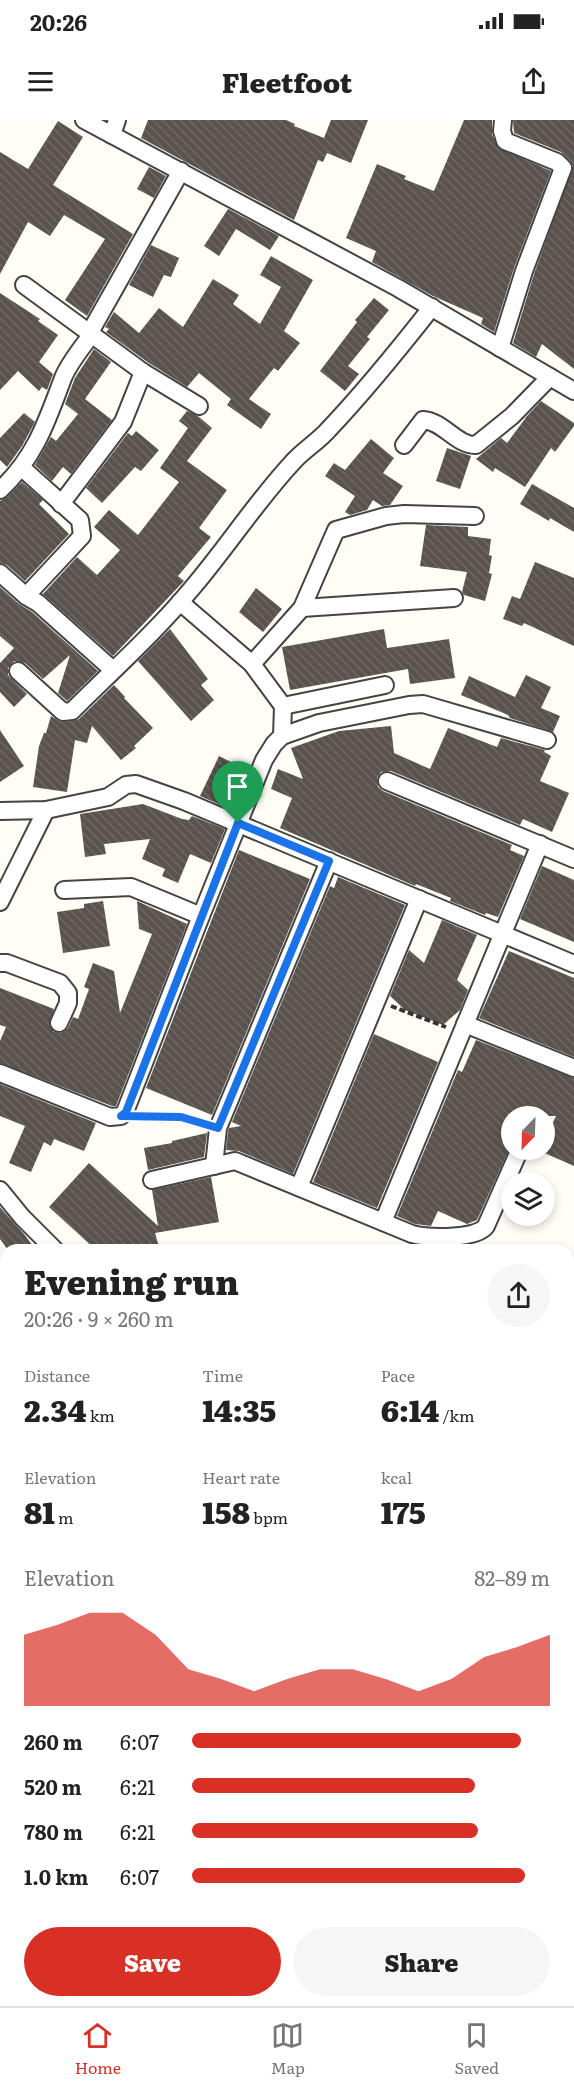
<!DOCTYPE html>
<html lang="en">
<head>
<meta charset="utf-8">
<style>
	body { margin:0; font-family:Literata,serif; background:#f6f6f6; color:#222; height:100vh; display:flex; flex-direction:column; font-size:22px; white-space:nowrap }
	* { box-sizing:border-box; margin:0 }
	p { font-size:20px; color:#767676 }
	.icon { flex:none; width:33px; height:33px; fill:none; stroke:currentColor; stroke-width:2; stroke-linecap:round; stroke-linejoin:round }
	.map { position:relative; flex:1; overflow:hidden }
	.side { position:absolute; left:0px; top:1124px; width:574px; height:764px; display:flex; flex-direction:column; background:#fff; border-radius:18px 18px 0 0; box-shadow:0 3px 9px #0003 }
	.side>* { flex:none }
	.needle { width:39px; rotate:203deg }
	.fabs { position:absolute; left:501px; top:986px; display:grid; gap:12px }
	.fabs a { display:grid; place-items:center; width:54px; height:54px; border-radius:50%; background:#fff; box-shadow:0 3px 9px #0003; font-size:30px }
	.pin { position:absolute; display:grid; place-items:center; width:51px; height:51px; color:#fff; margin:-62px -26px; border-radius:50% 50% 50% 0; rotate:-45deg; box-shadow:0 0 6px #0007 }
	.pin .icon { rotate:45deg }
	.round { display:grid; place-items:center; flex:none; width:63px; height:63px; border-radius:32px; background:#f6f6f6 }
	.overview { display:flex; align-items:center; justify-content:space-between; height:102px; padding:0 24px }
	h1 { font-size:33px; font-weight:800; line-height:45px }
	.stats { display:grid; grid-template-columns:repeat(3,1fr); gap:9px; height:102px; padding:6px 24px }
	.stats div { display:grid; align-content:center }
	.stats b { font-size:30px; font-weight:800 }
	.stats small { font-size:16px; font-weight:400 }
	.stats p { font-size:16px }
	.chart { height:168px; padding:12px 24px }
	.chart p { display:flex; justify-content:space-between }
	.chart svg { width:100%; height:108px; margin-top:6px; fill:#d93025; opacity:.7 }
	.button { display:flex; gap:12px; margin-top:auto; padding:12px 24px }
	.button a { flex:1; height:69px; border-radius:36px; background:#d93025; color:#fff; font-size:24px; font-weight:800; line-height:69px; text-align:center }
	.button a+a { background:#f6f6f6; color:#222 }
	ul { padding:0 24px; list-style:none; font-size:20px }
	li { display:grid; grid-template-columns:96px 72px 1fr; align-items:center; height:45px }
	li i { height:15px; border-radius:8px; background:#d93025 }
	.status { display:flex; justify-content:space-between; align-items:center; height:42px; padding:0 30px; background:#fff; direction:ltr }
	.status svg { height:16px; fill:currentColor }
	header { display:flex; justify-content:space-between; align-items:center; height:78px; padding:0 24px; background:#fff; font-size:27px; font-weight:800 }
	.dock { display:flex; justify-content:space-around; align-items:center; height:84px; border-top:2px solid #e0e0e0; background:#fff; font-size:16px; color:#767676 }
	.dock a { display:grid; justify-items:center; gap:3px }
	.dock .selected { color:#d93025 }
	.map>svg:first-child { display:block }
	.building { fill:url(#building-back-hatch) }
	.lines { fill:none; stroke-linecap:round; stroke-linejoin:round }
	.lane-casing { stroke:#444; stroke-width:11 }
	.street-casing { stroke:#444; stroke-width:20 }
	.path { stroke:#333; stroke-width:4; stroke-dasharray:6 3; stroke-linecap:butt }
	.lane { stroke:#fff; stroke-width:8 }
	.street { stroke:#fff; stroke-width:16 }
	.route-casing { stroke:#fff; stroke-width:12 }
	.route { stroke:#1a73e8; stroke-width:8 }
</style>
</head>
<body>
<div class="status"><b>20:26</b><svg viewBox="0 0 49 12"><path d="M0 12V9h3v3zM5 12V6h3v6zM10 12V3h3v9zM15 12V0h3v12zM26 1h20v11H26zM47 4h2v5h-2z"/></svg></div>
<header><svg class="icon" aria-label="menu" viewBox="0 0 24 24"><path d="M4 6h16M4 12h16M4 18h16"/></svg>Fleetfoot<svg class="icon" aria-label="share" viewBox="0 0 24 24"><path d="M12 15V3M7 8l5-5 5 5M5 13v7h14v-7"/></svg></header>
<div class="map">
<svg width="574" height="1886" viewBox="0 0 574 1886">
	<defs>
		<pattern id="building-back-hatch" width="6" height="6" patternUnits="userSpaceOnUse" patternTransform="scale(1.5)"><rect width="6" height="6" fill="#5a524d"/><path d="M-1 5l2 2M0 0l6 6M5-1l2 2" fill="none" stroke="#6d6662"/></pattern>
	</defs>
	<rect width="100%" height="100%" fill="#fffdf5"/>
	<g class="building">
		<polygon points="148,0 286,0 295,4 294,6 324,18 331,0 368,0 351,43 327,33 323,42 318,40 294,100 141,18"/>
		<polygon points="464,0 492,0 492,14 498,28 551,51 514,148 494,212 481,204 483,198 433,176 372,142 376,131 346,118 377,44 406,56 404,59 434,71"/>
		<polygon points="513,0 574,0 574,249 542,224 536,237 513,223 534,154 573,46 570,41 561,32 514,13"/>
		<polygon points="58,1 83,17 53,65 133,114 87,196 65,180 105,119 64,95 50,116 28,102 0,154 0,32 28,49"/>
		<polygon points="149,47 166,56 154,78 137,69"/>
		<polygon points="228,89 279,116 270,130 236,109 219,136 204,126"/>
		<polygon points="151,125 179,138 171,157 164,155 153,177 129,165"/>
		<polygon points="271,136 313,160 284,211 300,223 278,251 274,248 249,279 271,294 261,309 227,285 231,279 199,253 187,267 149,243 106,212 109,209 105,207 114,192 139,213 159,188 183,207 213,159 239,175 233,184 260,204 281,167 260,155"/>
		<polygon points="0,173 40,199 38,201 58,215 39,242 53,254 47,270 42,267 39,271 18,251 0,270"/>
		<polygon points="374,178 389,190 367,217 370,219 348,246 359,254 345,271 320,251 357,202 355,200"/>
		<polygon points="94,229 111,242 85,279 112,300 71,354 63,347 52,361 35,345 51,317 56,321 78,294 65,284 75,258"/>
		<polygon points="541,281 574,303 574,306 555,332 551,328 525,367 495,348 493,352 476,339 501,318 507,323 527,296"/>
		<polygon points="187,291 198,296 212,308 187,341 227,370 199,408 211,417 178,456 184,461 113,536 43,474 77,437 97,455 120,430 94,407 109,390 138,415 179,362 160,348 188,308 179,301"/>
		<polygon points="24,293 35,302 22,326 7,347 0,340 0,318"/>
		<polygon points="136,311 159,330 141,351 135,347 102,383 86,368 128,313 132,316"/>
		<polygon points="371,319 394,338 383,353 403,366 390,385 382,386 373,380 367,390 350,395 345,392 355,376 325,356 334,343 345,350"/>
		<polygon points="447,328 471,336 460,369 436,361"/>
		<polygon points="22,362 43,380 39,384 69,414 25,461 7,445 0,443 0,381 7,377"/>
		<polygon points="532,364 574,388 574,412 550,398 549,401 520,384"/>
		<polygon points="426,405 468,407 468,416 491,419 489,435 492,436 489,453 492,454 485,481 464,475 462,472 467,452 420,446"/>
		<polygon points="535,442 574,458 574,526 524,503 522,506 503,499 512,476 520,479"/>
		<polygon points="0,467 19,484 32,492 98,551 67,581 58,573 70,535 43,559 25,543 14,541 8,548 8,555 27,574 14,587 0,572 0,543 14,528 0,516"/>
		<polygon points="256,468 282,489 263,512 239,492"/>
		<polygon points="170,509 208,559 201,565 214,580 191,601 138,541"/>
		<polygon points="384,509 387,528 449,519 455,558 410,564 408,549 290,570 282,527"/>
		<polygon points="526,555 551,567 541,588 560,596 553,612 510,598 508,595 461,575 469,556 515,577"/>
		<polygon points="114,565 125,577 124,578 153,608 134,626 136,628 121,640 92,606 87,623 75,620 67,672 33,667 39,626 44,613 46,613 51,596 60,602 73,601 79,599"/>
		<polygon points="391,606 394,633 430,649 448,608 497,627 501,618 545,630 544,632 551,636 540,661 569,673 552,712 523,699 520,705 391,651 381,652 377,658 378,667 383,671 512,725 510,730 524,736 498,797 486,793 485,795 450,781 451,778 416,764 415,766 280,708 292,678 271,669 278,649 303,659 291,628 339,611"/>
		<polygon points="0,610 24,646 0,662"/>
		<polygon points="219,636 239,646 223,686 200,676"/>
		<polygon points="143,684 182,699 189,700 192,696 225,709 211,743 190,734 178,763 162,756 165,749 142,739 150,719 104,724 106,734 85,737 80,694"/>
		<polygon points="239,730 310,759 212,995 146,968"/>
		<polygon points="542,746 574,760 574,822 520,799"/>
		<polygon points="338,757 405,785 293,1054 239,1031 226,1030 228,1011 229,1008 241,1006 232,1002 330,766 334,768"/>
		<polygon points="103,781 110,826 63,833 57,792 84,788 84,784"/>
		<polygon points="137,781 187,804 116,986 112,986 0,943 0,921 6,907 0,905 0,868 54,889 49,905 54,912 61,913 68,908 73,897 78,899 89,869 84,867 93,843 114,851 120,893 152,814 139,809"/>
		<polygon points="442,800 477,815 457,860 468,870 460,890 443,905 405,890 390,876 409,830 424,843"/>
		<polygon points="509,831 574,858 574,937 479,898"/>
		<polygon points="374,914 438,942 377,1088 313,1062"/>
		<polygon points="476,920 574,958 574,1046 540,1031 544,1029 544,1022 556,996 512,996 512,1023 477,1100 467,1104 438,1091 431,1106 415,1104 397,1096 458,950 462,952"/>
		<polygon points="0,964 96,1003 84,1031 54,1019 51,1026 44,1022 31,1052 9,1043 25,1006 0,996"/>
		<polygon points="207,1013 204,1037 148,1050 144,1028 172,1023 172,1021"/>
		<polygon points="89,1043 158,1106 152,1070 211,1057 219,1102 155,1113 160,1130 96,1130 49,1087"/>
		<polygon points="0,1087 24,1114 36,1130 8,1130 0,1119"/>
	</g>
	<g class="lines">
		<g class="lane-casing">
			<polyline id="lane" points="122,996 181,997 218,1008"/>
		</g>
		<g class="street-casing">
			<g id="street">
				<polyline points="84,0 398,168 574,271"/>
				<polyline points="112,15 117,0"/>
				<polyline points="24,165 143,252 199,286"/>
				<polyline points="89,214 181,51"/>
				<polyline points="500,228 524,151 563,48 557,42 505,21 502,11 503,0"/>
				<path d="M 404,325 L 423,300 C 443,301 457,326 476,325 L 512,296 L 550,257"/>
				<polyline points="21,347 80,400 82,416 26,476"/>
				<path d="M 0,370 C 35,338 47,301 63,258 C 69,243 81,229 91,215"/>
				<polyline points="61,384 123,302 143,252"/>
				<polyline points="0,453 26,476 38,483 113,550"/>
				<polyline points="180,482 252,544 263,559 283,586 282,616"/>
				<polyline points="302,488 454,478"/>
				<polyline points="252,544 302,488 336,410 386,396 404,394 475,396"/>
				<path d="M 18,551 L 63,592 L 72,591 C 113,550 156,512 193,467 C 227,427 256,382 292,343 C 303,330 318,322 329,309 C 366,270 399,229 432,187"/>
				<polyline points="283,586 385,565"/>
				<polyline points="387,661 574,739"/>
				<polyline points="0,691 46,690 108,677 126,665 136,664 184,681 574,844"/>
				<polyline points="64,770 131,767 201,796"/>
				<polyline points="0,782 46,690"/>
				<polyline points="0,843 7,843 60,863 68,873 68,883 59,903"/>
				<polyline points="465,904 574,948"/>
				<polyline points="0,953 110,997 121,996 125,992 201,796 264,640 274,624 282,616 319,603 409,585 423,584 547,620"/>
				<polyline points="214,1046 218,1008 329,741"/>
				<path d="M 152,1060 L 235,1041 L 412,1114 C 427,1118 476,1120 486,1106 L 520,1029"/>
				<polyline points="299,1067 419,779"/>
				<polyline points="0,1070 22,1097 55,1130"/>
				<polyline points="383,1102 540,724"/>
				<polyline points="568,1280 574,1276"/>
				<polyline points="3,1314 6,1318"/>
				<polyline points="0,1381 6,1376"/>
				<polyline points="568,1398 574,1394"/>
				<polyline points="0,1420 6,1426"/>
				<polyline points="568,1523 574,1519"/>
				<polyline points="0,1575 6,1575"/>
				<polyline points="568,1619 574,1615"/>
				<polyline points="0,1677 6,1677"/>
				<polyline points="568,1771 574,1778"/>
				<polyline points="72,1881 76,1886"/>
				<polyline points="197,1881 201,1886"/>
				<polyline points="328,1881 333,1886"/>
				<polyline points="215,1886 222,1881"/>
				<polyline points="356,1886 362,1881"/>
				<polyline points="475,1886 482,1881"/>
			</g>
		</g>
		<polyline class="path" points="391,886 446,907"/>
		<use href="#lane" class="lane"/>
		<use href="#street" class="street"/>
	</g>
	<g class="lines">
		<g class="route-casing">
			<polygon id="route" points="238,703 329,741 218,1008 181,997 121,996 126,992"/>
		</g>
		<use href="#route" class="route"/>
	</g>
</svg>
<div class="fabs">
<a><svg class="needle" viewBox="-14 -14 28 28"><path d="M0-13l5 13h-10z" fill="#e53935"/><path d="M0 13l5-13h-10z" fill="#767676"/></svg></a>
<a><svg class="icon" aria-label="layers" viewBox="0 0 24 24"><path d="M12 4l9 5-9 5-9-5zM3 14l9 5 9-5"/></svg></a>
</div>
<div class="pin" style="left:238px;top:703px;background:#1e9e55"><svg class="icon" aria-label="arrive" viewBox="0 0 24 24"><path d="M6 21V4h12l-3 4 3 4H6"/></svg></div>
<section class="side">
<div class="overview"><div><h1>Evening run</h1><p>20:26 · 9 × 260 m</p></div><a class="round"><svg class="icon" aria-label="share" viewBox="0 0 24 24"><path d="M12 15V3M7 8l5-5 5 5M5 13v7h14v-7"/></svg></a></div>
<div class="stats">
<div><p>Distance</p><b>2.34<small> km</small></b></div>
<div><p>Time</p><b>14:35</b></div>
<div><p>Pace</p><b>6:14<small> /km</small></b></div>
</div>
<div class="stats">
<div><p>Elevation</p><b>81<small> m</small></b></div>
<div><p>Heart rate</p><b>158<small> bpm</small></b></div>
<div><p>kcal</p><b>175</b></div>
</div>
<div class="chart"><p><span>Elevation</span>82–89 m</p>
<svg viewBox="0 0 160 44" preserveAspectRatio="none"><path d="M0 44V15L10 11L20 6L30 6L40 15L50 29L60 33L70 38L80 33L90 29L100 29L110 33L120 38L130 33L140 24L150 20L160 15V44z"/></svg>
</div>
<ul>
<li><b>260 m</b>6:07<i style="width:92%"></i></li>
<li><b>520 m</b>6:21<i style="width:79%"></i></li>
<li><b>780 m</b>6:21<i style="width:80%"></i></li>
<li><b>1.0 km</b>6:07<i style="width:93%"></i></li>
</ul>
<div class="button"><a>Save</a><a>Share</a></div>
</section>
</div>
<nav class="dock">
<a class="selected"><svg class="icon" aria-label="home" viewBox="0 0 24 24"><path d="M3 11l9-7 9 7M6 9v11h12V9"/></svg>Home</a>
<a><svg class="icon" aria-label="map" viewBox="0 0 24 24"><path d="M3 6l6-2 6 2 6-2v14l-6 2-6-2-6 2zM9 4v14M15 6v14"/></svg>Map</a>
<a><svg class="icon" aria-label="saved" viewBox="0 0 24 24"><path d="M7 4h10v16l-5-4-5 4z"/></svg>Saved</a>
</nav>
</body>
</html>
